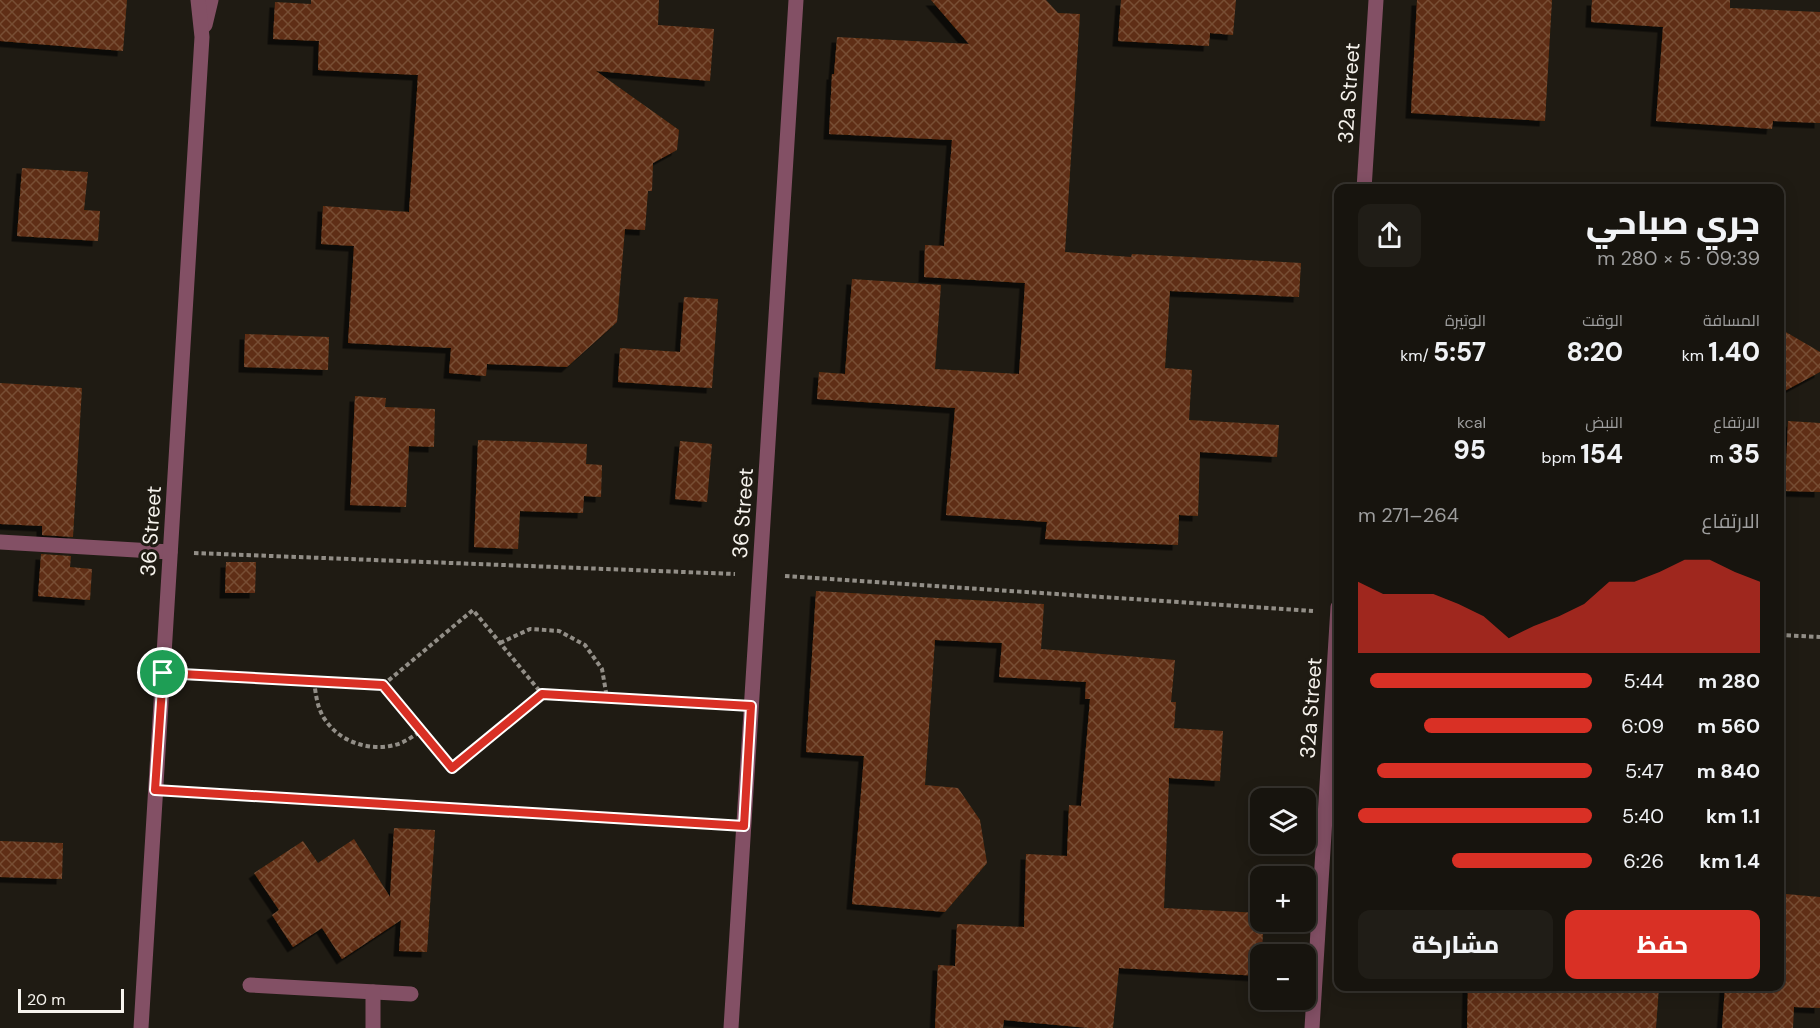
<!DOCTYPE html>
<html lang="ar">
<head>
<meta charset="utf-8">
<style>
	body { margin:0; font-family:"DM Sans",Cairo,sans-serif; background:#201d17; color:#f1f3f6; direction:rtl; height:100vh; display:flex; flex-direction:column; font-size:22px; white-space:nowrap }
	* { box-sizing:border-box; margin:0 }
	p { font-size:20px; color:#9e9e9e }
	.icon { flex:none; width:33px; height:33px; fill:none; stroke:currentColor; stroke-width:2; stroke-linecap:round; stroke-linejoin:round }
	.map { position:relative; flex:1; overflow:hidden; direction:ltr }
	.details { position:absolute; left:1334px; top:184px; width:450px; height:807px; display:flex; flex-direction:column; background:#17140e; border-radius:12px; box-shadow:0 3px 15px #0003,0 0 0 2px #36332e; direction:rtl }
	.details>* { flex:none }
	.buttons { position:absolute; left:1250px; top:788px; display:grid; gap:12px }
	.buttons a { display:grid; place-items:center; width:66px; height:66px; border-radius:12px; background:#17140e; box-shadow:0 3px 15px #0003,0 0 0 2px #36332e; font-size:30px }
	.scale { position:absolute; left:18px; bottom:15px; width:106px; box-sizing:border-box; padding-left:6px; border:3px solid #f6f3ed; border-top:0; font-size:16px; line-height:21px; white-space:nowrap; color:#f6f3ed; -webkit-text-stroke:4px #1f1b13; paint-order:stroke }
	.pin { position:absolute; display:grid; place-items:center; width:51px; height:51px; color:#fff; margin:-26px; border:3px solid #fff; border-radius:50%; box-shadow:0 2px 6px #0007 }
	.round { display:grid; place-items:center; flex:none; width:63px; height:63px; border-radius:12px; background:#201d17 }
	.head { display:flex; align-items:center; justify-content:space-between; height:102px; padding:0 24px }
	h1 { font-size:33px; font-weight:800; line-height:45px }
	.metrics { display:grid; grid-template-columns:repeat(3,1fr); gap:9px; height:102px; padding:6px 24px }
	.metrics div { display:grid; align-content:center }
	.metrics b { font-size:26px; font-weight:800 }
	.metrics small { font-size:16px; font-weight:400 }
	.metrics p { font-size:16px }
	.chart { height:168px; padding:12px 24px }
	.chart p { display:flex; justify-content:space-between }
	.chart svg { width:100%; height:108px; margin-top:6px; fill:#d93025; opacity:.7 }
	.action { display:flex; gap:12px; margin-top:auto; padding:12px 24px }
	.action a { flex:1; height:69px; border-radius:12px; background:#d93025; color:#fff; font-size:24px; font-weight:800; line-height:69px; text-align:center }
	.action a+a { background:#201d17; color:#f1f3f6 }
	ul { padding:0 24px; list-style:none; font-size:20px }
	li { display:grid; grid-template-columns:96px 72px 1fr; align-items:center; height:45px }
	li i { height:15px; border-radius:8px; background:#d93025 }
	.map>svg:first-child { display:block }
	.building { fill:url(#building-cross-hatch); filter:url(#shadow) }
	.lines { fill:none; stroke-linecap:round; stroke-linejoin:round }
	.path { stroke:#928e87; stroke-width:4; stroke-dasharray:4.5 3; stroke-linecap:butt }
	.minor { stroke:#835065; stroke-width:15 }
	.route-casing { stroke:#fff; stroke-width:12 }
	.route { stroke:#d93025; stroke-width:8 }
	.labels { text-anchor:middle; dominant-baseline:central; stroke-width:6; stroke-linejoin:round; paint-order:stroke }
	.street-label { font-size:21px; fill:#f6f3ed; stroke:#1f1b13 }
</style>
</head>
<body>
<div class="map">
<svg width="1820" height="1028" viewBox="0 0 1820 1028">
	<defs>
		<pattern id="building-cross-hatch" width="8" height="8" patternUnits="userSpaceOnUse" patternTransform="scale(1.5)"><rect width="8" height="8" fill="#5f2f12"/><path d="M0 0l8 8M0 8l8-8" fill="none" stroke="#774e35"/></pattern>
		<filter id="shadow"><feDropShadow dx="-5.5" dy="5.5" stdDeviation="0" flood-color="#0009"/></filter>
	</defs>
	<rect width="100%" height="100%" fill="#1f1b13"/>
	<g class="building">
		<polygon points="0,0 127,0 123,51 0,41"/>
		<polygon points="311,0 659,0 658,25 714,29 710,81 596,71 679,130 677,150 653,163 652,191 648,191 645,230 625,229 617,322 567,367 487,364 486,376 449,373 451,348 348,343 354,246 321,244 323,206 409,212 418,75 318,70 319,41 273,39 275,2 311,4"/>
		<polygon points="931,0 1046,0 1058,13 1080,14 1065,252 1131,257 1132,254 1301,263 1299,297 1170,291 1165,368 1192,370 1189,420 1279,425 1277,457 1200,452 1198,516 1179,515 1178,545 1045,539 1047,522 946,515 955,408 817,399 819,372 845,374 852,279 941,285 935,369 1019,374 1025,283 924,277 925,245 944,246 952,140 829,134 832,74 834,74 837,37 969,44"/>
		<polygon points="1121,0 1236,0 1233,35 1210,33 1209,46 1118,41"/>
		<polygon points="1417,0 1552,0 1545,121 1411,113"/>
		<polygon points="1592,0 1730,0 1730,8 1820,12 1820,123 1773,121 1772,129 1656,121 1663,27 1591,22"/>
		<polygon points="22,168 88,172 84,210 100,211 98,241 17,236"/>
		<polygon points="684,297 718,299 712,388 618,382 620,348 680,352"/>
		<polygon points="1779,328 1820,352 1820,372 1779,394"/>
		<polygon points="245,334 329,337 328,370 244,367"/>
		<polygon points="0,383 82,388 73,537 42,535 42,526 0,524"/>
		<polygon points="355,396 386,398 385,407 435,409 434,447 409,446 406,507 350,505"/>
		<polygon points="1788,421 1820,423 1820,492 1785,491"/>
		<polygon points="478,440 587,444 586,464 602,465 601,497 584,496 583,513 520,511 518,549 474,547"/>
		<polygon points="680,441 712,444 707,502 675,499"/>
		<polygon points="41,554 71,556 70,567 92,569 90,600 38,596"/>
		<polygon points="226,562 256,562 255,593 225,593"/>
		<polygon points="816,591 1044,604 1041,649 1175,660 1171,702 1176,702 1174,728 1223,731 1220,781 1169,778 1164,908 1260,913 1260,921 1264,921 1260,976 1119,968 1113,1028 1089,1028 1004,1020 1003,1028 935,1028 938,965 955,966 957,924 1024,927 1026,854 1067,856 1069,805 1081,806 1090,699 1085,699 1086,682 999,677 1002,643 935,640 925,785 958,788 980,820 987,863 945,912 852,904 864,756 806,752"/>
		<polygon points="394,828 435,830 427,952 399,951 401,920 342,959 322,928 293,947 272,915 279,910 254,873 303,841 318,863 354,839 390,897"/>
		<polygon points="0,841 63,843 62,879 0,877"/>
		<polygon points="1786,894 1820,897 1820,1008 1794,1007 1793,1028 1722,1028 1725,987 1782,987"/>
		<polygon points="1468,987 1659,987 1656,1028 1467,1028"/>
	</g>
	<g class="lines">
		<g class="path">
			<polyline points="194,553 735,574"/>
			<polyline points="785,576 1313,611"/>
			<polyline points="1779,635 1820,637"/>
			<polyline points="500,643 530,629 559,631 585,645 602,669 607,698"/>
			<polyline points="188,674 383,685 473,610 542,694 452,768 383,685"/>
			<path d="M 314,681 C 316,695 317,709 326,721 C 342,744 375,753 401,743 C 408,740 415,735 421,731"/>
			<polyline points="542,694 727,705"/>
			<polyline points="180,792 718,824"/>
		</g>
		<g class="minor">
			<polyline points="205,25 211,0"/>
			<polyline points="1364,189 1376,0"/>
			<polyline points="0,542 170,552"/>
			<polyline points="250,985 411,994"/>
			<polyline points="141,1028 202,37 198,0"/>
			<polyline points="373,1028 373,992"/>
			<polyline points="731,1028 796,0"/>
			<polyline points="1312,1028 1338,607"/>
		</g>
	</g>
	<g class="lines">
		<g class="route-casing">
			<polygon id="route" points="163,673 383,685 452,768 542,694 751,706 744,826 155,790"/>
		</g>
		<use href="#route" class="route"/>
	</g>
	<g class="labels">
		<g class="street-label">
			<text transform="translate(1349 93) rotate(-86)">32a Street</text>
			<text transform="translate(743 513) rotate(-86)">36 Street</text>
			<text transform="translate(151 531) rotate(-86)">36 Street</text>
			<text transform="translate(1311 708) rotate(-86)">32a Street</text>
		</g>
	</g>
</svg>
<div class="buttons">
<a><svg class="icon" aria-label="layers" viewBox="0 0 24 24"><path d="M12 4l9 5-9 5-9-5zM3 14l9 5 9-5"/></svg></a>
<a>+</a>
<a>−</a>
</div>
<div class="scale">20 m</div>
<div class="pin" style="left:163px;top:673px;background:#1e9e55"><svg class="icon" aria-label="arrive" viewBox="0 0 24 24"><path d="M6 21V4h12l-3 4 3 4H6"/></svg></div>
<section class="details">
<div class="head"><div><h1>جري صباحي</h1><p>09:39 · 5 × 280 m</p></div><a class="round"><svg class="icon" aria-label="share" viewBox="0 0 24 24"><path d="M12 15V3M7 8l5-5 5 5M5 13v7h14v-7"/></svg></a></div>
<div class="metrics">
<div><p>المسافة</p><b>1.40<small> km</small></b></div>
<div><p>الوقت</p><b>8:20</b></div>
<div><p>الوتيرة</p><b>5:57<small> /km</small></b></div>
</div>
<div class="metrics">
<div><p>الارتفاع</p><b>35<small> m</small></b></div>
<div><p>النبض</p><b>154<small> bpm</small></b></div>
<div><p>kcal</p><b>95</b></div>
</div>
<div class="chart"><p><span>الارتفاع</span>264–271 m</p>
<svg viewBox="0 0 160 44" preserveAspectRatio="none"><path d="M0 44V15L10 20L20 20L30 20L40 24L50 29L60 38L70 33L80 29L90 24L100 15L110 15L120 11L130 6L140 6L150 11L160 15V44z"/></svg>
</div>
<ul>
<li><b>280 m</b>5:44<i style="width:95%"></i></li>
<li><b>560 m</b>6:09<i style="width:72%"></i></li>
<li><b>840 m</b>5:47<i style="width:92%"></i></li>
<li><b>1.1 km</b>5:40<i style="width:100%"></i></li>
<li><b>1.4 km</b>6:26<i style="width:60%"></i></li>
</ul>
<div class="action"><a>حفظ</a><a>مشاركة</a></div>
</section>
</div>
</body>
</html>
